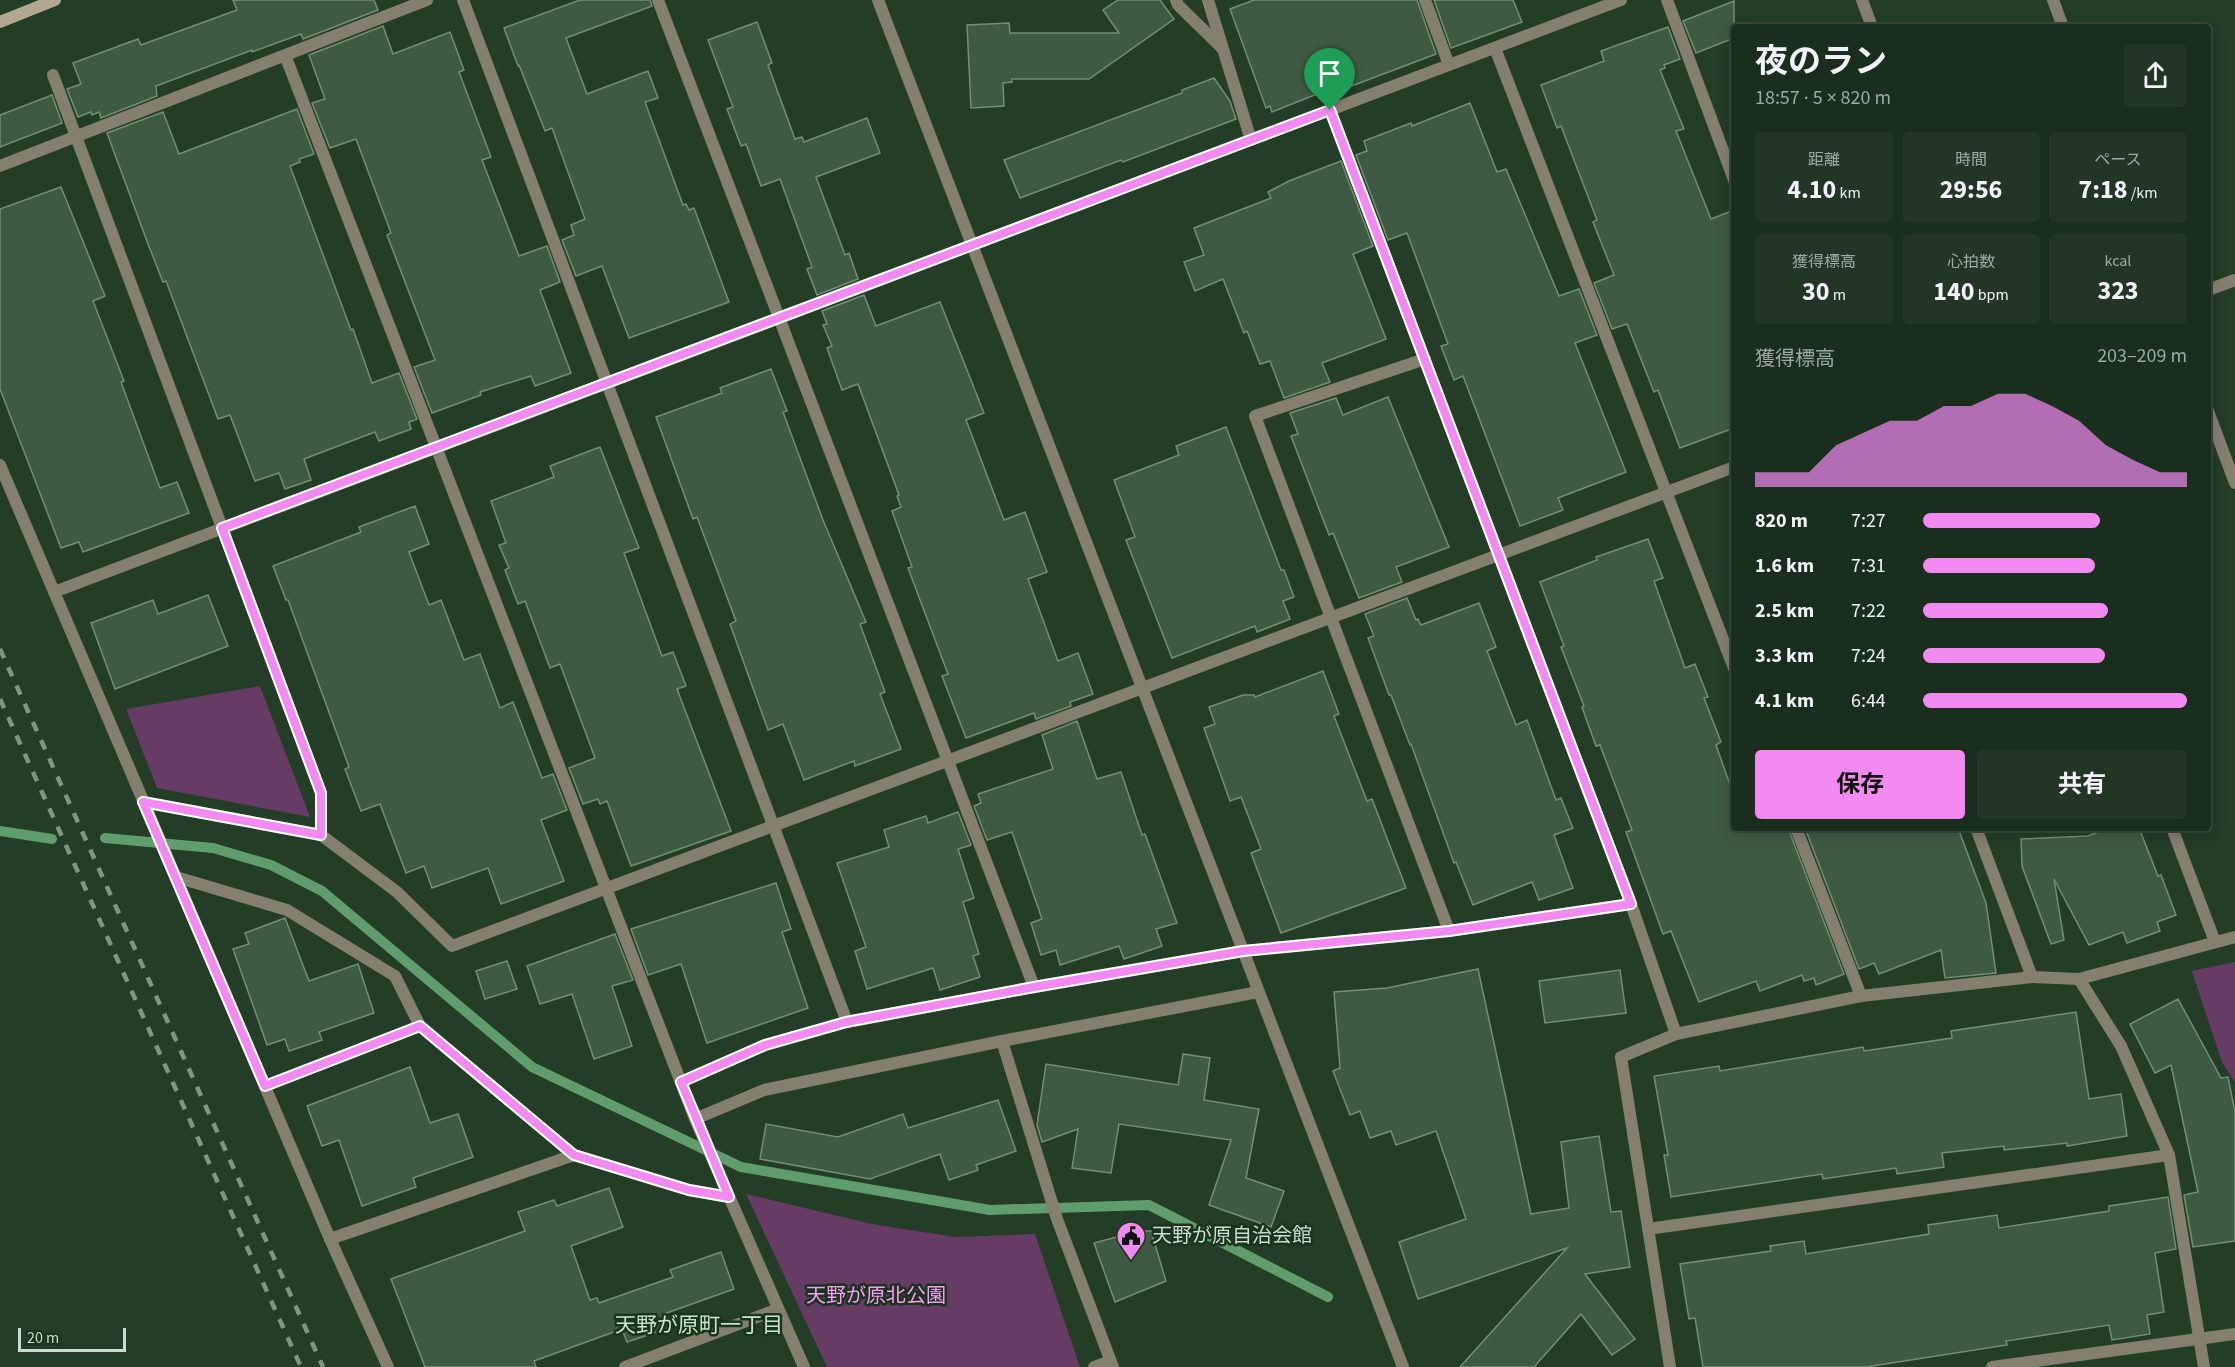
<!DOCTYPE html>
<html lang="ja">
<head>
<meta charset="utf-8">
<style>
	body { margin:0; font-family:"Source Sans 3","Noto Sans JP",sans-serif; background:#233626; color:#f1f3f6; height:100vh; display:flex; flex-direction:column; font-size:22px; white-space:nowrap }
	* { box-sizing:border-box; margin:0 }
	p { font-size:20px; color:#9fa8a4 }
	.icon { flex:none; width:33px; height:33px; fill:none; stroke:currentColor; stroke-width:2; stroke-linecap:round; stroke-linejoin:round }
	.map { position:relative; flex:1; overflow:hidden }
	.side { position:absolute; left:1731px; top:24px; width:480px; height:807px; display:flex; flex-direction:column; background:#1a2e1d; border-radius:6px; box-shadow:0 3px 15px #0003,0 0 0 2px #384a3b }
	.side>* { flex:none }
	.scale { position:absolute; left:18px; bottom:15px; width:108px; box-sizing:border-box; padding-left:6px; border:3px solid #ccdbcd; border-top:0; font-size:16px; line-height:21px; white-space:nowrap; color:#ccdbcd; -webkit-text-stroke:4px #19331d; paint-order:stroke }
	.pin { position:absolute; display:grid; place-items:center; width:51px; height:51px; color:#fff; margin:-62px -26px; border-radius:50% 50% 50% 0; rotate:-45deg; box-shadow:0 0 6px #0007 }
	.pin .icon { rotate:45deg }
	.round { display:grid; place-items:center; flex:none; width:63px; height:63px; border-radius:6px; background:#233626 }
	.head { display:flex; align-items:center; justify-content:space-between; height:102px; padding:0 24px }
	h1 { font-size:33px; font-weight:700; line-height:45px }
	.figures { display:grid; grid-template-columns:repeat(3,1fr); gap:9px; height:102px; padding:6px 24px }
	.figures div { display:grid; align-content:center; border-radius:6px; background:#233626; text-align:center }
	.figures b { font-size:26px; font-weight:700 }
	.figures small { font-size:16px; font-weight:400 }
	.figures p { font-size:16px }
	.chart { height:168px; padding:12px 24px }
	.chart p { display:flex; justify-content:space-between }
	.chart svg { width:100%; height:108px; margin-top:6px; fill:#f38af1; opacity:.7 }
	.cta { display:flex; gap:12px; margin-top:auto; padding:12px 24px }
	.cta a { flex:1; height:69px; border-radius:6px; background:#f38af1; color:#111; font-size:24px; font-weight:700; line-height:69px; text-align:center }
	.cta a+a { background:#233626; color:#f1f3f6 }
	ul { padding:0 24px; list-style:none; font-size:20px }
	li { display:grid; grid-template-columns:96px 72px 1fr; align-items:center; height:45px }
	li i { height:15px; border-radius:8px; background:#f38af1 }
	.map>svg:first-child { display:block }
	.green { fill:#663c65 }
	.lines { fill:none; stroke-linecap:round; stroke-linejoin:round }
	.stream { stroke:#609d6c; stroke-width:10 }
	.building { fill:#3f5a43; stroke:#728f75; stroke-width:1.5 }
	.minor { stroke:#857f70; stroke-width:12 }
	.tertiary { stroke:#857f70; stroke-width:12 }
	.secondary { stroke:#b2a891; stroke-width:12 }
	.rail { stroke:#819583; stroke-width:4.5; stroke-dasharray:10 10; stroke-linecap:butt }
	.route-casing { stroke:#fff; stroke-width:12 }
	.route { stroke:#f38af1; stroke-width:8 }
	.labels { text-anchor:middle; dominant-baseline:central; stroke-width:5; stroke-linejoin:round; paint-order:stroke }
	.poi-label { font-size:20px; fill:#ccdbcd; stroke:#19331d; text-anchor:start }
	.park-label { font-size:20px; fill:#f89df6; stroke:#19331d }
	.neighbourhood-label { font-size:21px; fill:#c7e6ca; stroke:#19331d }
</style>
</head>
<body>
<div class="map">
<svg width="2235" height="1367" viewBox="0 0 2235 1367">
	<rect width="100%" height="100%" fill="#233d27"/>
	<g class="green">
		<polygon points="260,686 310,817 157,788 126,709"/>
		<polygon points="2235,962 2235,1083 2222,1062 2192,971"/>
		<polygon points="746,1194 872,1224 955,1237 1035,1234 1080,1367 827,1367"/>
	</g>
	<g class="lines">
		<g class="stream">
			<polyline points="0,831 52,839"/>
			<polyline points="105,838 213,848 271,865 322,891 532,1067 741,1167 990,1210 1149,1205 1328,1297"/>
		</g>
	</g>
	<g class="building">
		<polygon points="233,0 374,0 378,10 303,39 301,34 252,52 252,50 156,86 157,96 101,118 99,112 92,115 91,112 78,117 67,89 81,84 73,63 138,39 141,45 237,10"/>
		<polygon points="580,0 650,0 652,6 566,38 587,94 648,71 658,98 645,102 683,205 686,204 689,210 694,208 729,302 629,338 602,266 576,276 562,240 574,235 571,225 585,219 552,128 545,131 519,65 518,66 504,28"/>
		<polygon points="1118,0 1160,0 1174,19 1089,79 1012,79 1012,82 1003,83 1004,106 971,108 967,25 1009,23 1010,33 1119,33 1103,10"/>
		<polygon points="1254,0 1417,0 1436,54 1328,95 1327,90 1272,112 1270,106 1266,108 1230,9"/>
		<polygon points="1434,0 1513,0 1522,22 1451,48"/>
		<polygon points="1734,1 1734,38 1696,53 1683,21"/>
		<polygon points="757,22 772,63 768,65 795,139 802,137 804,142 867,118 880,153 816,177 845,255 849,253 858,279 817,295 807,269 812,267 780,179 761,186 746,144 741,146 727,109 733,107 708,40"/>
		<polygon points="383,26 393,54 450,32 464,70 459,72 491,157 482,160 519,256 547,246 560,282 540,290 571,373 535,386 531,376 480,392 481,395 432,413 414,367 435,360 387,235 391,233 356,139 330,148 312,103 325,99 309,55"/>
		<polygon points="1668,27 1680,59 1664,65 1665,68 1660,70 1684,129 1676,131 1711,219 1734,210 1734,428 1680,448 1658,390 1654,392 1627,324 1612,329 1594,283 1614,275 1593,222 1597,220 1561,126 1557,128 1541,85 1604,61 1601,51"/>
		<polygon points="1214,78 1230,101 1236,119 1123,162 1121,160 1020,198 1004,160 1182,93 1182,90"/>
		<polygon points="52,95 62,123 0,147 0,115"/>
		<polygon points="1470,103 1497,172 1506,169 1559,296 1579,289 1597,335 1575,343 1626,472 1558,498 1563,510 1520,526 1463,376 1454,380 1441,346 1448,344 1407,233 1388,240 1356,155 1367,151 1364,141 1411,123 1412,126"/>
		<polygon points="297,109 314,154 299,159 300,162 290,166 351,330 353,329 372,383 399,373 417,419 409,422 411,429 379,441 375,432 304,459 311,480 285,489 279,473 255,481 230,415 218,419 166,281 163,282 148,244 107,133 163,112 179,154"/>
		<polygon points="1341,161 1373,246 1353,254 1386,339 1322,363 1330,382 1284,398 1270,361 1260,364 1247,331 1244,333 1223,279 1195,291 1184,262 1204,255 1194,228 1271,198 1268,192 1289,181"/>
		<polygon points="61,187 105,296 93,301 124,381 121,382 160,488 177,482 189,513 83,552 79,542 61,548 0,389 0,209"/>
		<polygon points="864,295 876,326 940,302 984,413 966,420 1004,520 1025,512 1047,572 1028,579 1058,661 1078,653 1093,694 1070,702 1071,706 1036,719 1034,713 966,738 942,676 948,674 908,568 912,567 892,511 901,507 897,496 899,495 858,384 842,390 827,348 832,346 823,325 827,324 822,311"/>
		<polygon points="771,369 787,411 783,412 823,520 866,622 860,624 885,692 880,694 901,749 855,766 854,761 804,780 783,724 768,730 730,624 736,621 697,517 693,519 656,417 722,393 720,388"/>
		<polygon points="1388,397 1449,547 1396,567 1402,582 1359,598 1333,533 1329,535 1291,436 1298,434 1290,413 1336,398 1343,415"/>
		<polygon points="1226,427 1281,570 1284,570 1294,597 1283,601 1290,619 1257,632 1255,626 1172,658 1126,540 1135,537 1114,480 1179,455 1176,446"/>
		<polygon points="600,447 639,548 624,553 662,656 673,652 686,686 677,689 731,831 631,866 607,801 600,804 598,799 583,804 569,768 595,758 560,664 550,668 525,601 518,604 505,570 509,568 499,545 506,543 491,501 554,477 550,466"/>
		<polygon points="415,506 429,544 409,552 429,605 441,600 464,660 480,654 500,708 513,702 542,778 553,774 567,810 541,820 564,881 501,904 488,868 432,888 424,866 406,873 380,804 361,811 345,769 349,767 288,600 286,600 273,566 361,532 359,527"/>
		<polygon points="1648,539 1663,578 1654,581 1685,668 1695,664 1708,697 1704,698 1721,742 1716,745 1734,796 1734,828 1788,828 1844,974 1816,985 1814,978 1804,981 1802,975 1760,991 1756,981 1699,1002 1671,931 1663,934 1626,832 1632,830 1600,745 1596,746 1582,707 1584,706 1561,647 1564,646 1540,582 1597,560 1596,557"/>
		<polygon points="208,595 228,646 115,689 91,623 153,600 158,614"/>
		<polygon points="1407,598 1416,620 1418,619 1421,625 1479,603 1496,647 1487,651 1516,725 1527,720 1556,800 1561,798 1573,828 1554,835 1573,888 1539,900 1532,882 1473,905 1456,862 1454,863 1411,744 1410,745 1391,695 1389,695 1368,638 1374,636 1365,614"/>
		<polygon points="1323,671 1339,714 1334,716 1367,801 1372,799 1406,888 1281,933 1251,853 1261,849 1241,797 1230,801 1204,728 1215,724 1209,707 1243,695 1254,695 1255,697"/>
		<polygon points="1077,721 1097,779 1121,772 1142,835 1145,834 1177,923 1156,929 1162,946 1124,959 1119,946 1060,965 1056,950 1041,955 1031,923 1042,919 1012,832 987,840 974,806 981,803 978,794 1053,769 1042,735"/>
		<polygon points="958,812 971,845 958,849 974,898 963,902 979,954 973,956 980,977 940,990 933,968 867,989 855,951 866,947 837,863 889,847 884,830 926,816 928,823"/>
		<polygon points="1805,828 1958,828 1986,903 1996,973 1945,978 1941,950 1879,974 1874,963 1859,969"/>
		<polygon points="2109,828 2139,828 2158,876 2161,875 2176,915 2157,922 2160,931 2127,943 2123,932 2089,945 2054,879 2064,940 2051,944 2022,866 2021,839 2088,836"/>
		<polygon points="776,883 791,929 782,932 808,1008 707,1043 681,964 648,975 631,929"/>
		<polygon points="285,918 309,981 358,964 374,1013 319,1032 322,1040 289,1051 285,1039 267,1045 233,949 249,944 245,933"/>
		<polygon points="615,934 633,980 612,986 632,1046 594,1059 572,994 540,1004 527,966"/>
		<polygon points="507,961 517,989 485,999 476,971"/>
		<polygon points="1478,969 1531,1214 1569,1208 1561,1142 1599,1136 1611,1212 1621,1211 1630,1267 1585,1274 1635,1339 1612,1355 1581,1314 1534,1367 1460,1367 1567,1248 1418,1299 1399,1242 1466,1219 1436,1131 1396,1145 1391,1131 1370,1138 1360,1111 1350,1115 1333,1071 1340,1068 1334,992 1387,988"/>
		<polygon points="1620,970 1626,1013 1545,1023 1539,981"/>
		<polygon points="2178,999 2221,1078 2228,1077 2235,1112 2235,1241 2193,1247 2184,1195 2198,1192 2171,1065 2155,1073 2130,1024"/>
		<polygon points="2076,1012 2089,1099 2121,1094 2127,1136 2067,1146 2067,1143 2004,1150 2004,1146 1942,1153 1944,1167 1897,1174 1896,1168 1823,1179 1822,1174 1671,1197 1664,1155 1668,1155 1654,1076 1719,1066 1720,1071 1863,1047 1864,1051 1952,1038 1951,1031"/>
		<polygon points="1183,1054 1210,1058 1204,1100 1259,1109 1246,1178 1284,1191 1271,1227 1209,1205 1231,1140 1119,1124 1111,1173 1072,1168 1078,1129 1042,1142 1037,1125 1046,1064 1178,1085"/>
		<polygon points="410,1067 430,1123 458,1114 473,1157 413,1178 416,1187 362,1206 339,1140 322,1146 307,1106"/>
		<polygon points="998,1100 1016,1151 976,1165 978,1170 949,1180 940,1154 870,1179 760,1159 766,1124 838,1137 903,1114 908,1128"/>
		<polygon points="609,1188 623,1227 571,1246 590,1300 597,1298 599,1303 673,1277 670,1270 721,1252 734,1289 664,1314 669,1328 627,1342 622,1329 534,1361 536,1367 425,1367 391,1279 525,1231 518,1212 554,1200 557,1206"/>
		<polygon points="2168,1197 2176,1249 2155,1253 2164,1312 2147,1315 2150,1334 2112,1340 2109,1325 2006,1341 2007,1345 1866,1367 1703,1367 1695,1318 1689,1319 1680,1264 1771,1251 1770,1246 1804,1241 1806,1254 1929,1234 1928,1225 1997,1215 1999,1228 2109,1211 2109,1206"/>
		<polygon points="1139,1231 1151,1231 1166,1281 1115,1302 1094,1243"/>
	</g>
	<g class="lines">
		<g class="minor">
			<polyline points="463,0 847,1022"/>
			<polyline points="658,0 1034,987"/>
			<polyline points="1176,0 1178,5 1222,48"/>
			<polyline points="1208,0 1251,140"/>
			<polyline points="1425,0 1449,65"/>
			<polyline points="1667,0 1734,180"/>
			<polyline points="1862,0 1872,27"/>
			<polyline points="2053,0 2063,27"/>
			<polyline points="1495,48 1734,668"/>
			<polyline points="285,55 695,1119 804,1367"/>
			<polyline points="53,75 321,793 321,835 143,802"/>
			<polyline points="1330,110 1631,904"/>
			<polyline points="0,166 427,0"/>
			<polyline points="2208,290 2235,280"/>
			<polyline points="1425,359 1255,416 1449,931"/>
			<polyline points="2208,411 2235,483"/>
			<polyline points="0,465 330,1239 388,1367"/>
			<polyline points="54,592 1621,0"/>
			<polyline points="1796,828 1861,996"/>
			<polyline points="1976,828 2032,977"/>
			<polyline points="2172,828 2215,942"/>
			<polyline points="321,835 397,892 452,946 1734,467"/>
			<polyline points="176,877 287,910 395,976 420,1026 574,1155 689,1190 729,1197"/>
			<polyline points="2079,979 2121,1046 2169,1155 2204,1367"/>
			<polyline points="1002,1041 1057,1219 1113,1367"/>
			<polyline points="681,1082 765,1045 847,1022 1034,987 1243,951 1449,931 1631,904 1676,1034"/>
			<polyline points="265,1086 420,1026"/>
			<polyline points="695,1119 764,1090 1002,1041 1258,992"/>
			<polyline points="1648,1229 2169,1155"/>
			<polyline points="330,1239 574,1155"/>
			<polyline points="625,1367 778,1309"/>
			<polyline points="1094,1367 1110,1361"/>
			<polyline points="1670,1367 1621,1057 1676,1034 1861,996 2032,977 2079,979 2235,937"/>
			<polyline points="1992,1367 2235,1334"/>
		</g>
		<polyline class="tertiary" points="878,0 1403,1367"/>
		<polyline class="secondary" points="0,22 55,0"/>
		<g class="rail">
			<polyline points="0,649 323,1367"/>
			<polyline points="0,699 301,1367"/>
		</g>
	</g>
	<g class="lines">
		<g class="route-casing">
			<polygon id="route" points="1330,110 1631,904 1449,931 1243,951 1034,987 846,1022 765,1045 681,1082 729,1197 689,1190 574,1155 420,1026 265,1086 143,802 321,835 321,793 222,528"/>
		</g>
		<use href="#route" class="route"/>
	</g>
	<defs>
		<g id="civic-pin" transform="scale(1.5)"><path d="M0 17L-7.5 6A9.5 9.5 0 1 1 7.5 6Z" fill="#f38af1" stroke="#19331d"/><path d="M-.6-6.5H3V-4.5H.6V-3L4-1V1h2V6H-6V1h2V-1L-.6-3ZM-1.2 2.5V6h2.4V2.5Z" fill="#111"/></g>
	</defs>
	<g fill-rule="evenodd">
		<use href="#civic-pin" x="1131" y="1236"/>
	</g>
	<g class="labels">
		<g class="poi-label">
			<text x="1152" y="1236">天野が原自治会館</text>
		</g>
		<g class="park-label">
			<text x="876" y="1296">天野が原北公園</text>
		</g>
		<g class="neighbourhood-label">
			<text x="699" y="1325">天野が原町一丁目</text>
		</g>
	</g>
</svg>
<div class="scale">20 m</div>
<div class="pin" style="left:1330px;top:110px;background:#1e9e55"><svg class="icon" aria-label="arrive" viewBox="0 0 24 24"><path d="M6 21V4h12l-3 4 3 4H6"/></svg></div>
<section class="side">
<div class="head"><div><h1>夜のラン</h1><p>18:57 · 5 × 820 m</p></div><a class="round"><svg class="icon" aria-label="share" viewBox="0 0 24 24"><path d="M12 15V3M7 8l5-5 5 5M5 13v7h14v-7"/></svg></a></div>
<div class="figures">
<div><p>距離</p><b>4.10<small> km</small></b></div>
<div><p>時間</p><b>29:56</b></div>
<div><p>ペース</p><b>7:18<small> /km</small></b></div>
</div>
<div class="figures">
<div><p>獲得標高</p><b>30<small> m</small></b></div>
<div><p>心拍数</p><b>140<small> bpm</small></b></div>
<div><p>kcal</p><b>323</b></div>
</div>
<div class="chart"><p><span>獲得標高</span>203–209 m</p>
<svg viewBox="0 0 160 44" preserveAspectRatio="none"><path d="M0 44V38L10 38L20 38L30 27L40 22L50 17L60 17L70 11L80 11L90 6L100 6L110 11L120 17L130 27L140 33L150 38L160 38V44z"/></svg>
</div>
<ul>
<li><b>820 m</b>7:27<i style="width:67%"></i></li>
<li><b>1.6 km</b>7:31<i style="width:65%"></i></li>
<li><b>2.5 km</b>7:22<i style="width:70%"></i></li>
<li><b>3.3 km</b>7:24<i style="width:69%"></i></li>
<li><b>4.1 km</b>6:44<i style="width:100%"></i></li>
</ul>
<div class="cta"><a>保存</a><a>共有</a></div>
</section>
</div>
</body>
</html>
